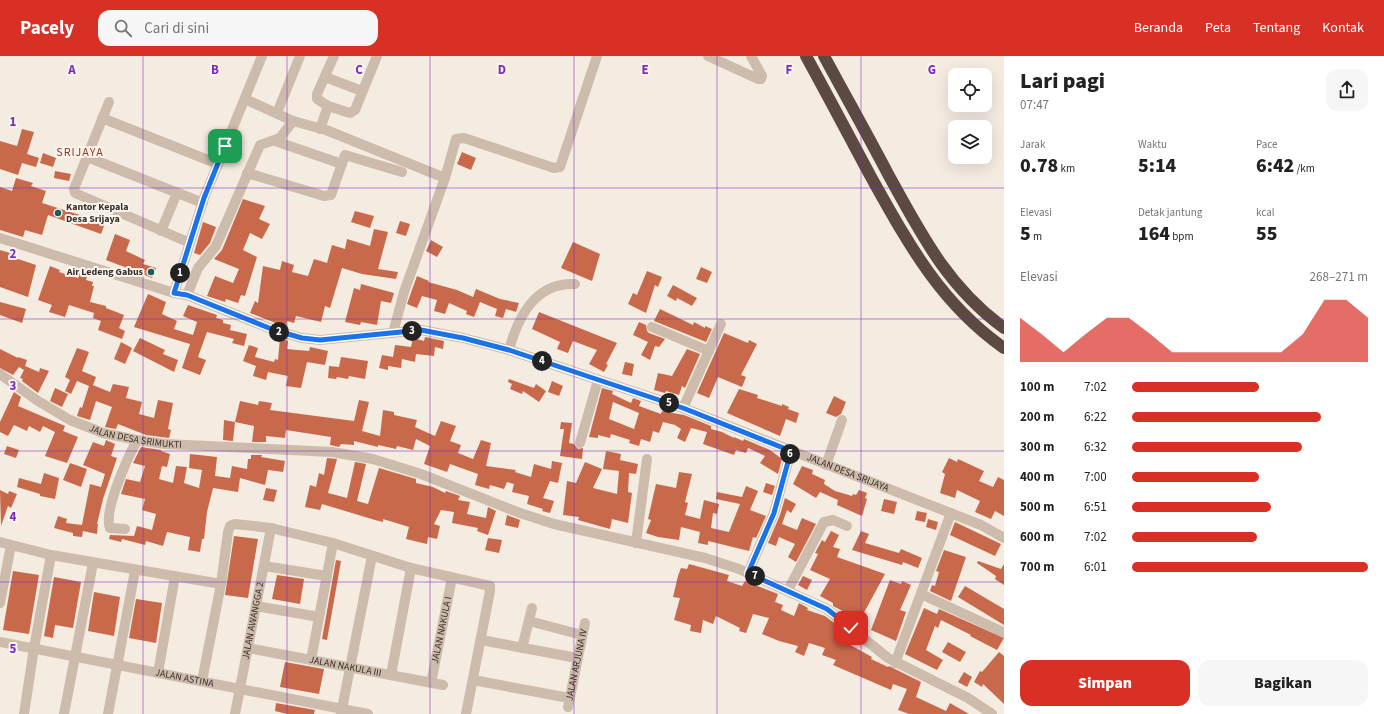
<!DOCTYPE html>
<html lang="id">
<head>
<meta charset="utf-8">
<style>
	body { margin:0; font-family:"Source Sans 3",sans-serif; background:#f6f6f6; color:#222; height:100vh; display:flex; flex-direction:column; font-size:15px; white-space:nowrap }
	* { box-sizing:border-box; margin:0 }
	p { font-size:13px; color:#767676 }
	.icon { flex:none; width:22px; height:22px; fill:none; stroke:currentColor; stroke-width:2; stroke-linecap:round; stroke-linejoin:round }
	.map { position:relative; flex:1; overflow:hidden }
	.sheet { display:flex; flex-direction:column; background:#fff; width:380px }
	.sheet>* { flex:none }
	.buttons { position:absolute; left:948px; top:12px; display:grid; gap:8px }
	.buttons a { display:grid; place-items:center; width:44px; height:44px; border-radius:8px; background:#fff; box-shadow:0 4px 16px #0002; font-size:20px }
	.pin { position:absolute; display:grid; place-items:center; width:34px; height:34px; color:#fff; margin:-17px; border-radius:8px; box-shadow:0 2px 6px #0006 }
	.km { position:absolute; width:20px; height:20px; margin:-10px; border-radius:50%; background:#222; color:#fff; font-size:11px; line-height:20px; text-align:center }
	.round { display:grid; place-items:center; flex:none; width:42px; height:42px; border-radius:12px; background:#f6f6f6 }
	.headline { display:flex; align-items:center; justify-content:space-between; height:68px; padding:0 16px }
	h1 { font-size:22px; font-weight:800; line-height:30px }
	.metrics { display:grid; grid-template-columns:repeat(3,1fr); gap:6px; height:68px; padding:4px 16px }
	.metrics div { display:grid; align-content:center }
	.metrics b { font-size:20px; font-weight:800 }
	.metrics small { font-size:11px; font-weight:400 }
	.metrics p { font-size:11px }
	.chart { height:112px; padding:8px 16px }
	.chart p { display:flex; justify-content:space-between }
	.chart svg { width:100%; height:72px; margin-top:4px; fill:#d93025; opacity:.7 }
	.cta { display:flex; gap:8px; margin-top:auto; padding:8px 16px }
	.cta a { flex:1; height:46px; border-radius:12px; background:#d93025; color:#fff; font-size:16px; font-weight:800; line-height:46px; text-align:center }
	.cta a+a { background:#f6f6f6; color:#222 }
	ul { padding:0 16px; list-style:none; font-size:13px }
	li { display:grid; grid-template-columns:64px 48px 1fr; align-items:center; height:30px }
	li i { height:10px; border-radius:5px; background:#d93025 }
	header { display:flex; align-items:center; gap:24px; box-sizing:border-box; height:56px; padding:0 20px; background:#d93025; color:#fff }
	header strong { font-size:19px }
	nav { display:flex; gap:22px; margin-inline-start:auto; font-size:14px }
	.search { width:280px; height:36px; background:#f6f6f6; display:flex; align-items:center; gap:10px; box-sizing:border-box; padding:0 14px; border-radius:12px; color:#767676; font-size:15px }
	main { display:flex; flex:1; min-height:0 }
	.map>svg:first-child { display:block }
	.building { fill:#c8694b; fill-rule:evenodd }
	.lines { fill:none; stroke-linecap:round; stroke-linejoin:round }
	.minor { stroke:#cdbbac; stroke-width:10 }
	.highway { stroke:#5c4a42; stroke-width:12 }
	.route-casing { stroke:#fff; stroke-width:8 }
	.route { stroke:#1a73e8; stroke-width:5 }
	.grid { fill:none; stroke:#7b2cbf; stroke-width:1; stroke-opacity:0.55 }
	.poi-dot { fill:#1f5a5e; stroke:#fbf5ee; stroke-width:1.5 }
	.labels { text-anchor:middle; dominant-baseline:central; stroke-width:4; stroke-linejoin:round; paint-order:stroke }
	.poi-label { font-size:10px; font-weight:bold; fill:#3b302b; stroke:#fbf5ee; text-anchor:start }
	.street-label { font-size:10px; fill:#3b302b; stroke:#fbf5ee }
	.quarter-label { font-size:12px; letter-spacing:1px; fill:#8c3b22; stroke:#fbf5ee }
	.grid-label { font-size:13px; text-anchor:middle; font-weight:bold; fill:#7b2cbf; stroke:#fbf5ee; stroke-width:4; stroke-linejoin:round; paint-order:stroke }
</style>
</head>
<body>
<header>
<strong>Pacely</strong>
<div class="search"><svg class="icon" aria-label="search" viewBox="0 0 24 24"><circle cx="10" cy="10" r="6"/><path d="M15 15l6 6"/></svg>Cari di sini</div>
<nav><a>Beranda</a><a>Peta</a><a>Tentang</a><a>Kontak</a></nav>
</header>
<main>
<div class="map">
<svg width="1004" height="658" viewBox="0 0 1004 658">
	<rect width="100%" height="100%" fill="#f4ebe1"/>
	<g class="building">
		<polygon points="22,73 34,76 27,98 39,102 36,111 22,107 18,119 0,113 0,85 17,90"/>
		<polygon points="462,96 476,102 471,114 457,108"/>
		<polygon points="43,97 56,102 53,111 40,107"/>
		<polygon points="55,115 71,118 69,125 54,122"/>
		<polygon points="16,122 33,127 31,130 46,135 42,147 105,167 101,178 48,159 42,179 25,174 23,181 0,174 0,131 12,135"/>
		<polygon points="243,143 265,150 259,163 270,168 262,183 250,177 243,194 257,201 245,240 241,239 238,247 226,243 225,246 207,240 215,220 233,227 239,213 214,203 222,194"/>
		<polygon points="355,155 374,160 370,172 351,166"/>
		<polygon points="400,165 410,168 406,180 396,177"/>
		<polygon points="203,166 216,171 210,187 200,199 194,197"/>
		<polygon points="374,173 388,176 378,213 398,216 396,223 362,218 342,212 330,252 325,250 321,266 296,260 294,267 287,265 286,271 250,257 255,245 258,247 263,210 280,214 282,205 294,209 292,216 308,220 314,203 327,207 332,189 345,193 347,183 370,190"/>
		<polygon points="115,178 130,184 126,195 145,204 143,208 156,212 152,222 140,217 139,219 129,215 130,213 106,204"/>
		<polygon points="431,184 443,191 437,201 426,195"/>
		<polygon points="573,186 600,198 592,225 561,212"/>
		<polygon points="0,194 10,197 9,200 36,209 28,241 0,231"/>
		<polygon points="50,210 60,214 59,216 78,222 80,214 88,217 86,224 93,226 92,230 94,230 90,246 106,250 106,252 124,259 119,272 125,275 122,283 98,274 101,265 93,262 94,257 69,249 65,261 49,256 52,249 38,244"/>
		<polygon points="701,211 712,216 707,227 696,223"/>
		<polygon points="647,215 662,221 658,231 655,229 646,257 628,248 633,237 637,239"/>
		<polygon points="417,220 429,225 428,226 457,234 473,241 476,233 500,243 519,247 516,256 506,253 503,262 495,260 497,253 480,246 474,261 466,258 467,255 449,247 445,258 434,255 437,244 422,240 417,252 407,248"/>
		<polygon points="361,228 394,237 391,247 381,245 377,269 361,266 360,269 345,266 354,232 360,234"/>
		<polygon points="673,229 697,242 692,250 677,242 676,245 667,240"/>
		<polygon points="148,238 166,246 162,258 177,265 174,273 193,279 197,266 183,260 188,249 217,259 216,262 223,264 223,267 231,269 230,274 247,278 244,290 232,287 234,283 207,276 198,301 206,304 200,319 182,312 190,288 134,271"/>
		<polygon points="0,246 26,253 22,267 0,259"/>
		<polygon points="660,253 693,269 694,266 705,272 705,270 712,273 706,286 654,265"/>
		<polygon points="539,256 617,287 606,308 608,309 604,316 589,308 597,294 573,285 568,297 557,293 560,286 532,273"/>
		<polygon points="639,266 646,269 647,275 649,277 665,283 659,291 655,290 650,304 641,299 648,286 633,279"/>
		<polygon points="724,277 748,287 749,284 757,288 741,319 746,321 742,331 718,321 709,342 697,337"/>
		<polygon points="425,281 444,285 443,293 435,291 434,300 416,298 415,306 402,303 401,312 388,310 388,314 379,312 382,299 393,301 395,289 411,291 413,282 424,285"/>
		<polygon points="140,282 165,294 163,298 178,304 174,316 133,295"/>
		<polygon points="280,282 288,285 287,293 309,295 310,291 328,295 325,309 307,306 301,332 286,330 288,320 268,316 266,324 253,320 256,310 243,305 249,289 258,292 255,301 274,306 275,303 278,304"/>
		<polygon points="121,286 132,292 125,308 114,303"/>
		<polygon points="77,292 89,296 82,315 96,321 93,329 110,336 113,328 129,331 126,342 142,346 139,358 154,362 158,344 173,347 168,373 171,374 169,382 146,379 118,368 116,373 105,371 112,351 96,345 90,364 77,360 80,351 82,352 89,330 77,325 71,338 65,335 70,324 65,321"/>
		<polygon points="0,293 18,302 18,301 27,304 24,313 25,310 39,316 40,312 49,315 38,337 22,325 23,323 20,322 24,314 19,311 13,319 0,312"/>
		<polygon points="687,293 700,298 685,332 682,330 679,339 666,335 665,337 654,334 658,317 672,320"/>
		<polygon points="341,301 368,305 365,323 349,320 348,323 337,321 336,323 328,322 329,310 339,311"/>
		<polygon points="625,306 634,308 632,320 622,318"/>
		<polygon points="509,323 534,332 536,328 546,335 539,346 523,335 522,338 510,333 512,328 508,326"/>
		<polygon points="552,325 563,330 559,340 548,336"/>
		<polygon points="55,332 68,338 62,351 50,345"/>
		<path d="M 602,332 L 613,335 L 612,338 L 631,347 L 633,342 L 641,345 L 639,350 L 661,358 L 662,355 L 684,359 L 711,370 L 711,373 L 722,376 L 734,382 L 734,381 L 743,385 L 744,383 L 770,394 L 782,403 L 778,418 L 760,407 L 765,400 L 748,392 L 746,397 L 736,394 L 734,399 L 703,388 L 707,376 L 691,372 L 685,386 L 677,382 L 681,373 L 675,369 L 663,366 L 659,377 L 653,375 L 650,386 L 641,383 L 639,390 L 629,387 L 630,384 L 611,378 L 610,382 L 598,379 L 598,382 L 589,381 ZM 613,346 L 639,357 L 634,373 L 609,363 Z"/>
		<polygon points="739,333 758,339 757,342 782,350 782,348 789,351 788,353 799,357 796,367 786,363 780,380 727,357"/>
		<polygon points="14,336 21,341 18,350 65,370 63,375 78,381 67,407 45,400 55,376 43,370 40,376 29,370 27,375 14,369 8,380 0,376 0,366"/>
		<polygon points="834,340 846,346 841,358 836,361 826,357"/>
		<polygon points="359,344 369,346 362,375 380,380 383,354 394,356 394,359 417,364 415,371 435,380 441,365 456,370 450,385 461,389 458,397 473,403 481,384 491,387 486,410 516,414 515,416 531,421 534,408 551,413 552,405 562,407 558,427 550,425 543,442 554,445 550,457 542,455 543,453 527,448 529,440 512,436 514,428 507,426 504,433 490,429 489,433 475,429 478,418 450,408 447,416 424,408 430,390 416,383 413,394 397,390 396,393 378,389 378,391 354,385 354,389 341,388 339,391 330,389 331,381 286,374 285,382 266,380 266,386 252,386 254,370 235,366 240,345 258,349 259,345 272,347 270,354 354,365"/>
		<polygon points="224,364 235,366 233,385 223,384"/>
		<polygon points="561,366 572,367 569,387 574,388 578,393 583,392 582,403 560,400 564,373 560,373"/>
		<polygon points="106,384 115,388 111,400 117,402 103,443 97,468 98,468 97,478 83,475 82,481 73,480 73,477 54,472 58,460 67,463 66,467 82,469 90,428 101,431 105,418 83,409 93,386 104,390"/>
		<polygon points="7,390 19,394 16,402 4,398"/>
		<polygon points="141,391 161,394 161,395 170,398 167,411 162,410 159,423 173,427 176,410 187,411 184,427 199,432 202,414 189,412 190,398 217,401 215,420 230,422 232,410 247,413 248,403 251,403 251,399 262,399 261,401 285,405 283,416 268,414 265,429 240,422 238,436 213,432 207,456 204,483 202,483 200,496 188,494 190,481 167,476 163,490 146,485 145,489 122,483 121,486 109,483 110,479 134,480 137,470 152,474 156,458 142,454 145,443 121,438 126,423 140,426 145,410 133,407"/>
		<polygon points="606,395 621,398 620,404 638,408 636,418 629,417 628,436 632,437 628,467 612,463 610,473 578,464 579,461 563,459 567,425 576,427 585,406 602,413 593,432 617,438 619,415 603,413"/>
		<polygon points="327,402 337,403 328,437 347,442 355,406 366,408 357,445 368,448 379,412 416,423 416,427 433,431 445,437 446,435 460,440 458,444 470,446 467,458 486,462 488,451 496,455 488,479 477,475 478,472 452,467 454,456 441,454 434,468 440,470 437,483 428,481 427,488 406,483 409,471 383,463 383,466 375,464 322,448 320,454 305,451 310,429 316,431 319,417 324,419"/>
		<polygon points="949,402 957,406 958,403 984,415 979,425 993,431 998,421 1004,424 1004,460 995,455 991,463 975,456 980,445 957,434 955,442 940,437 945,418 942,416"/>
		<polygon points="70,407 87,413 81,431 63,424"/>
		<polygon points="802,410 813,414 812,418 825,424 824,428 835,435 852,440 853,438 856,439 859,434 867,437 865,442 867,443 862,460 837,449 838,444 820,436 816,442 793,428"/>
		<polygon points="679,416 692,418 685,446 688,447 685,459 700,463 704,444 719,448 717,458 713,457 711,472 729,476 740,448 716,443 717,436 742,441 746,430 758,435 750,454 766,460 756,482 753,481 749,495 708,485 708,489 698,487 700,476 681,471 679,484 658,481 646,477 651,464 648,463 656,428 676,432"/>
		<polygon points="44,417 59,422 55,443 40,440 40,438 17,431 19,422 41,428"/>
		<polygon points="766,427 775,430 772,439 763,436"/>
		<polygon points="266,432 277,434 274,446 263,444"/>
		<polygon points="0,434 8,438 9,435 17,438 11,452 8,450 1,470"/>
		<polygon points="785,442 796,448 791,457 787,454 782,468 797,474 802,462 816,468 796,506 788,501 795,488 779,481 776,490 768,487 780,459"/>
		<polygon points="884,443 897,446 894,458 881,455"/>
		<polygon points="917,455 927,457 925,466 915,464"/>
		<polygon points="507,459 520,464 518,472 505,469"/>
		<polygon points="928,463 938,466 936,474 926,471"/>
		<polygon points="955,466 1001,488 995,500 950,479"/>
		<polygon points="831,475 839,479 833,491 840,493 837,501 885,518 860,564 833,550 833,547 820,540 830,523 810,514 818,498 815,497 822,484 825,486"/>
		<polygon points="861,475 869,478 865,487 899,497 901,493 922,502 918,512 903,506 902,509 852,494"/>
		<polygon points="234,480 258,483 248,542 225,539"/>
		<polygon points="488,482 502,484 499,497 485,494"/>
		<polygon points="944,494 966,501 951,545 930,535 932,529 935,530 939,516 936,515"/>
		<polygon points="336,504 341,505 327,584 322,583"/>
		<polygon points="978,505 1001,513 1004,508 1004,529 995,523 996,520 977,507"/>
		<polygon points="689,508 729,519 727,525 742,530 745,525 778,538 775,546 783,549 781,554 794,560 799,547 808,552 807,554 825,560 838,570 834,580 872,601 871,603 888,611 889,610 921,626 916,641 946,655 950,647 969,658 909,658 898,654 907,633 893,628 891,634 833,609 836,604 822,599 825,592 809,587 804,600 795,596 798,590 779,585 762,578 769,562 753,558 746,577 739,575 740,572 716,560 713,568 703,564 701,577 690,575 691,569 674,564 680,542 673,541 678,520 681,512 687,513"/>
		<polygon points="13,515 39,519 29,578 3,574"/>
		<polygon points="277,519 304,523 300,548 272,543"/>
		<polygon points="803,520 812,524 807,534 798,529"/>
		<polygon points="54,521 81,526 73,572 55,569 53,582 44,580"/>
		<polygon points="890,524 901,528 902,525 911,529 900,554 906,556 896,585 871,574"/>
		<polygon points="965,530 1004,553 1004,569 958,541"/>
		<polygon points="94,536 120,541 114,580 88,575"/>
		<polygon points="136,543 162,547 156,587 129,582"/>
		<polygon points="924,552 937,558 939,553 1004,582 997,594 970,580 971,579 941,564 938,572 935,570 926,594 943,604 937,614 905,598"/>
		<polygon points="948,586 966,596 960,606 942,596"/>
		<polygon points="999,596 1004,600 1004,648 983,628 982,631 974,626 980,615 982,616"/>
		<polygon points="285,606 324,613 319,638 280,631"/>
		<polygon points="964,616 972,621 967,631 958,626"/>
		<polygon points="276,647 315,654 314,658 287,658 275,655"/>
	</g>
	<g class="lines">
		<g class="minor">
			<polyline points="334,0 317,38 317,43 328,50 350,57 355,54 377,0"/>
			<polyline points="708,0 758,23 761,23 762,20 751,0"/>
			<polyline points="325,21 362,35"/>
			<polyline points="245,43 293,65 326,74 445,122"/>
			<polyline points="109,46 74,133 75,137 190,187"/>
			<polyline points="277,57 300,0"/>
			<polyline points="102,62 218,108"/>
			<polyline points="320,73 328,50"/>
			<polyline points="275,85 342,108"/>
			<polyline points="87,101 203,147"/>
			<polyline points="247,117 324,140 331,139 345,99 402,116"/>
			<polyline points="161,175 177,137"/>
			<path id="s1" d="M 0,182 L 174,237 L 187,239 L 274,274 L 302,282 L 320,284 L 421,274 L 463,282 L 509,294 L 683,352 L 981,469 L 1004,482"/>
			<polyline points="174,237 204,142 262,0"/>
			<polyline points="187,239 198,212 216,190 260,89 280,82 293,65"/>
			<polyline points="652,271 709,295"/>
			<polyline points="393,277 404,236 445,122 456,83 464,82 554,112 560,111 597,0"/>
			<path d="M 509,294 C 518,261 535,226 575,228"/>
			<path id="s2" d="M 0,318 L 38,345 L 70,364 L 103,377 L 137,384 L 165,388 L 332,396 L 373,403 L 421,418 L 520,457 L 554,468 L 705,502 L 739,513 L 827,553 L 888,602 L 968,642 L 992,658"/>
			<polyline points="683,352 721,268"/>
			<polyline points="580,387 598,324"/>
			<polyline points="826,409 842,364"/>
			<path d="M 125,473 L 110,472 C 103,455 128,401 137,384"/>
			<polyline points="0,486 51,499 221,528"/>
			<polyline points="636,487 647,403"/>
			<polyline points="264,510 327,520"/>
			<polyline points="748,517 774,457 791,395"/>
			<polyline points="788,534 824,466 833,464 847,470"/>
			<polyline points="921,538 1003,576"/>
			<polyline points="0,547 11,489"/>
			<polyline points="256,550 319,561"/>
			<polyline points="529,565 582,579"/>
			<polyline points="481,584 577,602"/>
			<path id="s3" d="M 0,586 L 368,658"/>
			<path id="s4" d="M 248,592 L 443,629"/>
			<polyline points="522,592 532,552"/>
			<polyline points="311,604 333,487"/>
			<polyline points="895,607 951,457"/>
			<polyline points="158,617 175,520"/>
			<polyline points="391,619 411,512"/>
			<polyline points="473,624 569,642"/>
			<polyline points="202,625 221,528 228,476 230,470 235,468 271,472 333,487 411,512 490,530 490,535 466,658"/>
			<path id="s5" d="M 431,627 L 452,522"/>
			<path id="s6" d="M 568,651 L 585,567"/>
			<polyline points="24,658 34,592 51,499"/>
			<polyline points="64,658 93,507"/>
			<polyline points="108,658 135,515"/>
			<path id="s7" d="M 235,658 L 271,472"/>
			<polyline points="341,658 372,500"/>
		</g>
		<g class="highway">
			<path d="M 806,0 C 828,40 849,80 871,121 C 908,187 940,247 1004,292"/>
			<path d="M 824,0 C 845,39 867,78 888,118 C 921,178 947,230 1004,272"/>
		</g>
	</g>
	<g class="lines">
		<g class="route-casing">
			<polyline id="route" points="225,90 204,142 174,237 187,239 274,274 302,282 320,284 421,274 463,282 509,294 683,352 791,395 774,457 748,517 827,553 851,572"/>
		</g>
		<use href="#route" class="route"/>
	</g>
	<path class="grid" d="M 143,0 L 143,658M 287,0 L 287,658M 430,0 L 430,658M 574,0 L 574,658M 717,0 L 717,658M 861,0 L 861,658M 0,132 L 1004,132M 0,263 L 1004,263M 0,395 L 1004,395M 0,526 L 1004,526"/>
	<g class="poi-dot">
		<circle cx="58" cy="157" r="4"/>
		<circle cx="151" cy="216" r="4"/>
	</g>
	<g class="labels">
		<g class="poi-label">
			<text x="66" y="151">Kantor Kepala<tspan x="66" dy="12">Desa Srijaya</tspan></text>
			<text x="143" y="216" text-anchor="end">Air Ledeng Gabus</text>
		</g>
		<g class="street-label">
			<text stroke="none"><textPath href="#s2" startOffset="152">JALAN DESA SRIMUKTI</textPath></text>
			<text stroke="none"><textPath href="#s1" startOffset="889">JALAN DESA SRIJAYA</textPath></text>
			<text stroke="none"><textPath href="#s7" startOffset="95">JALAN AWANGGA 2</textPath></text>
			<text stroke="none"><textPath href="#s5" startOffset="54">JALAN NAKULA I</textPath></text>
			<text stroke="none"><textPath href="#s6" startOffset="43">JALAN ARJUNA IV</textPath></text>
			<text stroke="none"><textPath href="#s4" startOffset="99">JALAN NAKULA III</textPath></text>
			<text stroke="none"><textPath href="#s3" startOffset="188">JALAN ASTINA</textPath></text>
		</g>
		<g class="quarter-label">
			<text x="80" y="96">SRIJAYA</text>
		</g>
	</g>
	<g class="grid-label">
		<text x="72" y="18">A</text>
		<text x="215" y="18">B</text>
		<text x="359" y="18">C</text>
		<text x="502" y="18">D</text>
		<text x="645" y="18">E</text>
		<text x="789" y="18">F</text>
		<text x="932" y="18">G</text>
		<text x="13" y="70">1</text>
		<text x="13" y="202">2</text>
		<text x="13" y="334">3</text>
		<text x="13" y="465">4</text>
		<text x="13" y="597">5</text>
	</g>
</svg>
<div class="buttons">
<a><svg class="icon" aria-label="locate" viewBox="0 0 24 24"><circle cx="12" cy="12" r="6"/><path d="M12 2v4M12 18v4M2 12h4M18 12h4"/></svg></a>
<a><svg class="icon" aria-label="layers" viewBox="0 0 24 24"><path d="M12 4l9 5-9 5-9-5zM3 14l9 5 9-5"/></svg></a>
</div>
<div class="pin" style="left:225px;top:90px;background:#1e9e55"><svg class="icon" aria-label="arrive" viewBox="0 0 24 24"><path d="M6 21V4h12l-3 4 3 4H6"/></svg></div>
<div class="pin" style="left:851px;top:572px;background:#d93025"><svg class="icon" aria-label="check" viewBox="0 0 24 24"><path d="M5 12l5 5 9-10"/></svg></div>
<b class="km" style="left:180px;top:217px">1</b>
<b class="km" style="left:279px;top:276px">2</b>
<b class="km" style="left:412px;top:275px">3</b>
<b class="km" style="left:542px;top:305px">4</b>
<b class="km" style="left:669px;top:347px">5</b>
<b class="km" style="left:790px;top:398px">6</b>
<b class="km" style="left:755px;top:520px">7</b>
</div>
<section class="sheet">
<div class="headline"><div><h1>Lari pagi</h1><p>07:47</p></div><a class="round"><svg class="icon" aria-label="share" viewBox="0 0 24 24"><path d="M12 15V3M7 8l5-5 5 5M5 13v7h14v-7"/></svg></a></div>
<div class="metrics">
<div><p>Jarak</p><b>0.78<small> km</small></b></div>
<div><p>Waktu</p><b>5:14</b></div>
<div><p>Pace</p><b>6:42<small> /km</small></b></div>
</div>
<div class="metrics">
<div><p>Elevasi</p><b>5<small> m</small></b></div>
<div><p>Detak jantung</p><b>164<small> bpm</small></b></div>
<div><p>kcal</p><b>55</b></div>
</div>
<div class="chart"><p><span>Elevasi</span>268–271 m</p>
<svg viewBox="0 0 160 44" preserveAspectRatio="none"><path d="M0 44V17L10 27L20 38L30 27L40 17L50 17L60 27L70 38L80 38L90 38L100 38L110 38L120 38L130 27L140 6L150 6L160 17V44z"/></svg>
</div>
<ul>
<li><b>100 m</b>7:02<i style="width:54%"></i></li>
<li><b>200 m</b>6:22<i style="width:80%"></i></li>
<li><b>300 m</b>6:32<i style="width:72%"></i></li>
<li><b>400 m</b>7:00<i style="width:54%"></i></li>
<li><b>500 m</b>6:51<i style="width:59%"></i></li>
<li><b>600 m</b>7:02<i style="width:53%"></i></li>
<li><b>700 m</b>6:01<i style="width:100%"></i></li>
</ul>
<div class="cta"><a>Simpan</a><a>Bagikan</a></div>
</section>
</main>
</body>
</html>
